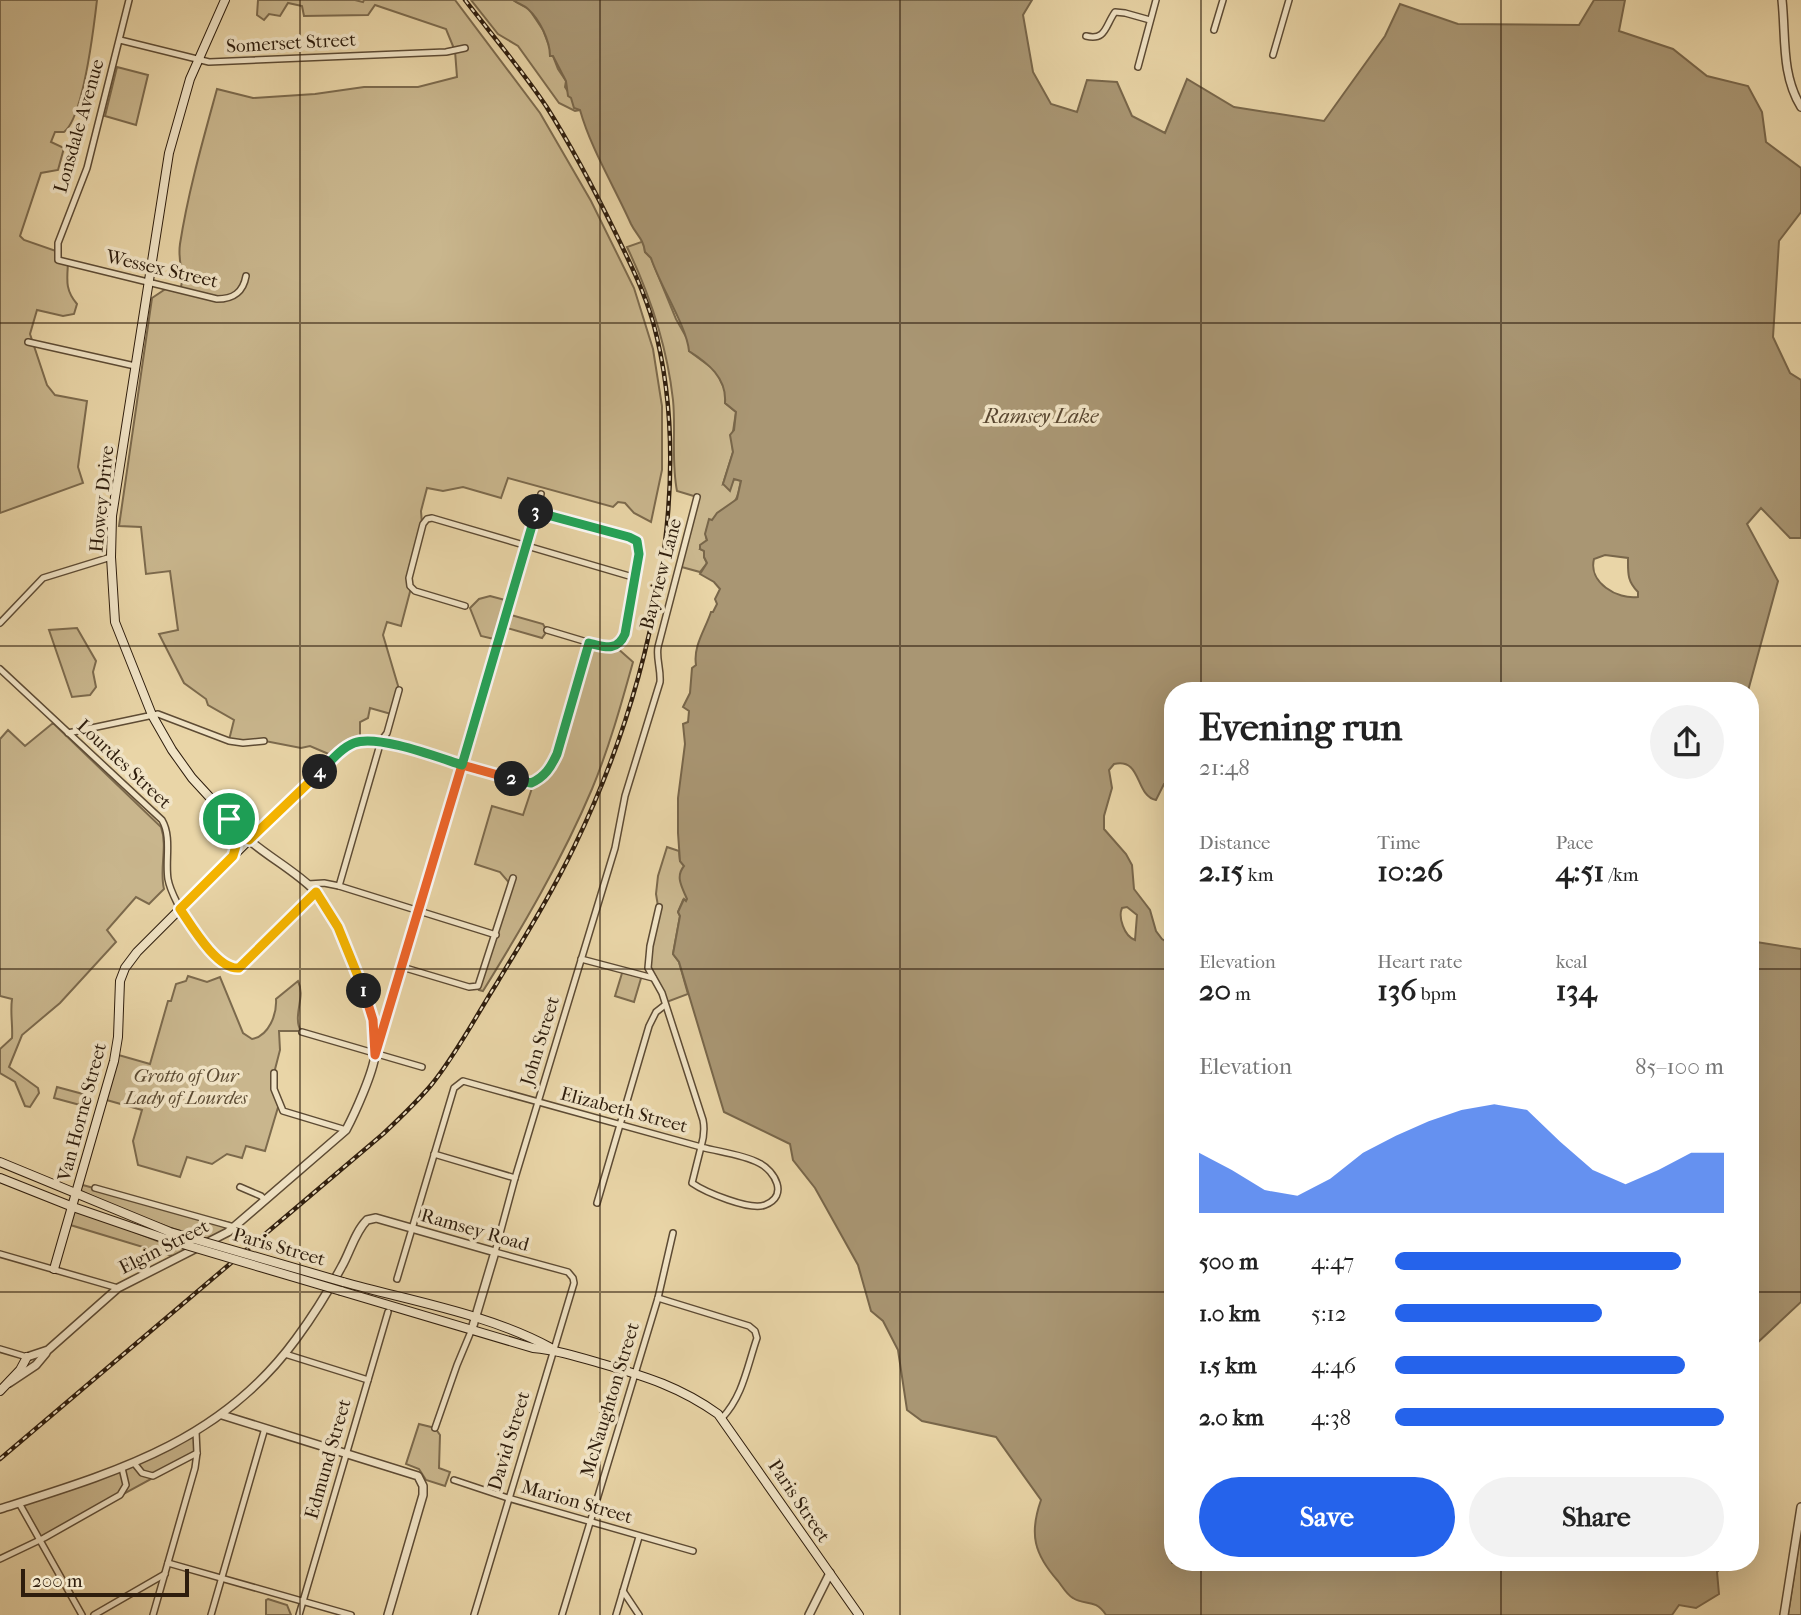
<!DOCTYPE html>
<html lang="en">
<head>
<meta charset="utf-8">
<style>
	body { margin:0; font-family:"IM FELL French Canon",serif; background:#f2f2f2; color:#222; height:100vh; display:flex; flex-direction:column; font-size:26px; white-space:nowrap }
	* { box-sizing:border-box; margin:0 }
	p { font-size:23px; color:#767676 }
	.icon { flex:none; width:38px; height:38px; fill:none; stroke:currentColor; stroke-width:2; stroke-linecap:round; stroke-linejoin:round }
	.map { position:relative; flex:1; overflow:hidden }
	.drawer { position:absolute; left:1164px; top:682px; width:595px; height:889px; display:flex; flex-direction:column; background:#fff; border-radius:28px; box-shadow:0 7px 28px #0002 }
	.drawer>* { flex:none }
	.scale { position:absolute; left:21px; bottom:18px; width:168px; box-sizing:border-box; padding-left:7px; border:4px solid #2e1d0d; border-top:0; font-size:19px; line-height:24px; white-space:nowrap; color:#2e1d0d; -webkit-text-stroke:5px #f1e4c6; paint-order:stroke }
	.pin { position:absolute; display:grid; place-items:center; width:60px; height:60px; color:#fff; margin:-30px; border:4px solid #fff; border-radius:50%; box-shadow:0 2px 7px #0007 }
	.km { position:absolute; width:35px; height:35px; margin:-18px; border-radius:50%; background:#222; color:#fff; font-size:19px; line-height:35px; text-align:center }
	.round { display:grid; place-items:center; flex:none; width:74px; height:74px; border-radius:37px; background:#f2f2f2 }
	.overview { display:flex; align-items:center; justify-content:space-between; height:119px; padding:0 35px }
	h1 { font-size:38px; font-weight:700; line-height:52px }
	.figures { display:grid; grid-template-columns:repeat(3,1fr); gap:10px; height:119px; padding:7px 35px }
	.figures div { display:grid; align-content:center }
	.figures b { font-size:30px; font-weight:700 }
	.figures small { font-size:19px; font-weight:400 }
	.figures p { font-size:19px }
	.chart { height:196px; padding:14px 35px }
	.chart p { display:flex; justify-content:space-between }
	.chart svg { width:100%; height:126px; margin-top:7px; fill:#2563eb; opacity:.7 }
	.primary-button { display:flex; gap:14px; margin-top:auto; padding:14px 35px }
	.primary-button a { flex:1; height:80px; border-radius:42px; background:#2563eb; color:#fff; font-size:28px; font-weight:700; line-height:80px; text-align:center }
	.primary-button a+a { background:#f2f2f2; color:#222 }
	ul { padding:0 35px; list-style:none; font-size:23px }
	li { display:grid; grid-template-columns:112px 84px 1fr; align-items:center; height:52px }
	li i { height:18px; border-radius:9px; background:#2563eb }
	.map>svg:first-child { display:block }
	.green { fill:#c9b68d; stroke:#7c6a4d; stroke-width:2 }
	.water { fill:#a99673; stroke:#78664a; stroke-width:2; fill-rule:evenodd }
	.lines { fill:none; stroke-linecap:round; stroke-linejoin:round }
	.minor-casing { stroke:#5d4b34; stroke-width:8 }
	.tertiary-casing { stroke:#5d4b34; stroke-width:10 }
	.secondary-casing { stroke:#2e1d0d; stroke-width:10 }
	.minor { stroke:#f1e4c6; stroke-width:5 }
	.tertiary { stroke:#f1e4c6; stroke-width:7 }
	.secondary { stroke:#f1e4c6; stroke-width:8 }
	.rail-casing { stroke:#2e1d0d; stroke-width:4.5 }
	.rail { stroke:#f1e4c6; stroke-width:2; stroke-dasharray:5; stroke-linecap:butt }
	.secondary-bridge-casing { stroke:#2e1d0d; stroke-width:10; stroke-linecap:butt }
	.secondary-bridge { stroke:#f1e4c6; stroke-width:8 }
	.split-1-casing { stroke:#fff; stroke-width:14 }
	.split-2-casing { stroke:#fff; stroke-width:14 }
	.split-3-casing { stroke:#fff; stroke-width:14 }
	.split-4-casing { stroke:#fff; stroke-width:14 }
	.split-5-casing { stroke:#fff; stroke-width:14 }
	.split-1 { stroke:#f5b400; stroke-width:9 }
	.split-2 { stroke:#f0652b; stroke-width:9 }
	.split-3 { stroke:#22a559; stroke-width:9 }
	.split-4 { stroke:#22a559; stroke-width:9 }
	.split-5 { stroke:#f5b400; stroke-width:9 }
	.grid { fill:none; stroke:#2e1d0d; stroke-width:2; stroke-opacity:0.55 }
	.labels { text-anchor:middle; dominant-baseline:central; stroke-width:7; stroke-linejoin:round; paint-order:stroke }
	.street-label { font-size:19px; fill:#2e1d0d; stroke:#f1e4c6 }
	.park-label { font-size:19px; font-style:italic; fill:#5c4b33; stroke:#f1e4c6 }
	.water-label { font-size:21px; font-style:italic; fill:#594731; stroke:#f1e4c6 }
</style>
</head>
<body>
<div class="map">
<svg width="1801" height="1615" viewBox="0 0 1801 1615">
	<rect width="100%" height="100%" fill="#e9d5a7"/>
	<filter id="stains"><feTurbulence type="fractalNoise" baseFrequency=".00286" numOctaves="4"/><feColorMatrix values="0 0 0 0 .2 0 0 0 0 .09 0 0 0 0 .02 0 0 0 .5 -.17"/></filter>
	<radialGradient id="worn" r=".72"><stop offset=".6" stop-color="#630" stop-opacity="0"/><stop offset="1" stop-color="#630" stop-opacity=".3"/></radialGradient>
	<g class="green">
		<path d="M 0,0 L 97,0 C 94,26 83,118 64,132 L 55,132 L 51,142 L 64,148 L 58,170 L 41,173 L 20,236 L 24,240 L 56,251 L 58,260 L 68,263 C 67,280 65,290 77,304 L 74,314 L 63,316 L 37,310 L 30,334 L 47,385 L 55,395 L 87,401 L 78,467 L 83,483 L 0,513 Z"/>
		<path d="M 258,0 L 355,0 L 363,2 L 364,0 L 455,0 L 540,113 L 591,201 L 634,288 L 653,349 L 662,406 L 662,470 L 651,522 L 634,513 L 625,503 L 618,502 L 613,507 L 508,478 L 501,498 L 463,487 L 443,491 L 427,488 L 421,511 L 422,524 L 408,578 L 411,588 L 401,626 L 387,622 L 383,635 L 399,689 L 391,714 L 370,708 L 368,718 L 360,722 L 360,737 L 348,742 L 331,755 L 310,746 L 301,748 L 265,741 L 229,740 L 234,720 L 208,705 L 206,699 L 184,683 L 159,634 L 178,630 L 170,571 L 146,574 L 141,527 L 119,526 L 152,298 L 167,288 L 180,291 C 186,271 177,265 180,244 C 188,192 203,140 217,89 L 253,98 L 315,94 L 364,87 L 418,87 L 457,77 L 455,51 L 446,29 L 375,5 L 368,15 L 304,16 L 302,6 L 288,3 L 280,16 L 269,14 L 264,20 L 257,15 Z"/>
		<polygon points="471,0 513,0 529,9 543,30 558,69 566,81 565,87 580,110 575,111 559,103 518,46 498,34"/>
		<polygon points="117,67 148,75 136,125 105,116"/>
		<path d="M 644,241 L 645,252 L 651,258 L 676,319 L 689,342 L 689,351 L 716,371 L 726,392 L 725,403 L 736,412 L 732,438 L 733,452 L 723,484 L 734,478 L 741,481 C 739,487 739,497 734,502 C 723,514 701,521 707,541 L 700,549 L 705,551 L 704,557 L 707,563 L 700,572 L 678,566 L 697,497 L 677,491 C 671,461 676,430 673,400 C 667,346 650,295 627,247 Z"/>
		<polygon points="490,596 505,600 494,639 481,636 470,608 479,599"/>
		<polygon points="511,615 543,624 547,631 542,638 507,628"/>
		<polygon points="77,628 96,661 93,672 96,687 90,695 72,697 49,630"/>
		<path d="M 588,643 L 616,647 L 633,662 C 621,705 609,748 592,789 C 562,860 523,926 483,991 L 479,990 L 511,885 L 500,872 L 475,864 L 492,806 L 523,815 L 534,782 L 553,763 Z"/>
		<path d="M 53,723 L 161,827 C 168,847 159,869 164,889 L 149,904 L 136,897 L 107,930 L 116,942 L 60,1003 L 22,1035 L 9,1067 L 38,1088 L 39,1093 L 30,1107 L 25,1106 L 15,1082 L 0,1073 L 0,1049 L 12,1038 C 13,1025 10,1013 12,999 L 0,996 L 0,739 L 8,730 L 25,746 Z"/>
		<polygon points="667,847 679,851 680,861 684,866 687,899 686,902 683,900 678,912 680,916 673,954 679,962 688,994 664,1003 648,971 658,906 656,894 658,876"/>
		<polygon points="623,970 642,975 634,1002 615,996"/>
		<path d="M 188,976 L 207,982 L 220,977 L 243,1033 L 252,1039 C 269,1036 277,1014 276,999 L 298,981 C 306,997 292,1016 301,1031 L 279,1031 L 280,1050 L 272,1081 L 279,1104 L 265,1151 L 246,1146 L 242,1158 L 227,1154 L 212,1164 L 187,1157 L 180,1177 L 138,1165 L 133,1141 L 142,1110 L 103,1099 L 115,1054 L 150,1064 L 168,1001 L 171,1001 L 176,984 L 186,981 Z"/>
		<polygon points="57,1087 83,1094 80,1105 54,1098"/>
		<path d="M 79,1184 L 171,1209 L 235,1224 L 209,1240 C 164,1227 119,1210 77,1189 Z"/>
		<polygon points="72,1207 165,1244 192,1251 179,1258 67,1224"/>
		<polygon points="419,1424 435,1428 440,1435 439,1468 450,1472 445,1486 426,1480 419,1469 406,1464"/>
		<polygon points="195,1432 197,1454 39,1540 19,1503 121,1467"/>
		<polygon points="1801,1529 1801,1615 1788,1615"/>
		<polygon points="268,1599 287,1605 291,1615 266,1615 266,1600"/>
	</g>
	<g class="water">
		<path d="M 513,0 L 1032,0 L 1023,15 L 1033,72 L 1051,104 L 1077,112 L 1087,80 L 1117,82 L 1132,116 L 1165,133 L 1187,79 L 1234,107 L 1324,121 L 1385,36 L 1400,4 L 1458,24 L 1579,25 L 1594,0 L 1625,0 L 1619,31 L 1673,49 L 1707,76 L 1748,86 L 1762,112 L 1766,142 L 1801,168 L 1801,212 L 1779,241 L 1773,337 L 1790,373 L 1801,380 L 1801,538 L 1790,538 L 1761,508 L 1747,524 L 1778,581 L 1748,691 L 1172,691 L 1172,783 L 1164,784 L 1156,800 C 1135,796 1142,757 1114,764 L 1109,770 L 1112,788 L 1104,816 L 1104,829 L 1126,854 L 1132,865 L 1134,889 L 1150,910 L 1156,931 L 1162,939 L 1172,945 L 1172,940 L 1172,1563 L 1726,1563 L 1717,1572 L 1719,1594 L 1696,1608 L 1679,1605 L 1672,1615 L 1106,1615 C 1095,1598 1085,1606 1073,1598 C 1067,1595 1062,1586 1058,1581 C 1034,1554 1029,1534 1041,1500 L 996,1437 L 922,1421 L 907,1410 L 898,1350 L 883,1321 L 871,1311 L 858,1265 L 815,1188 L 793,1160 L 790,1144 L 724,1112 L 679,962 L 673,954 L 680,916 L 678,912 L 684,899 L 686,901 L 687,899 C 682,887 675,877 684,866 L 680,861 L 678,833 L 678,798 L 685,744 L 683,724 L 688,722 L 689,711 L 683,707 L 690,693 L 692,668 L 696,665 C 693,646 705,630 711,612 L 713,612 L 717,604 L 715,599 L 720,589 L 714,582 L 700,574 L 707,563 L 704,557 L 704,551 L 700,549 L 700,545 L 707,540 L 705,534 L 709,519 L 712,520 L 717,513 L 737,499 L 741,481 L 734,479 L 730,491 L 723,484 L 733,452 L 730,435 L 734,430 L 736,412 L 725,403 C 727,378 708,363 689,351 C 687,327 660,286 651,258 L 645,252 C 643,238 637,236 631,224 C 614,186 591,149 580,110 L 574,108 L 571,98 L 568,96 L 566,81 L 553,56 L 550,56 C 550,41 540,20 528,9 C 524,5 518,4 513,0 ZM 1605,555 L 1628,558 C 1628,573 1627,581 1638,592 L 1638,597 C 1617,600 1588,582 1594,559 ZM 1127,907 L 1137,915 L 1135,940 C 1124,936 1118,917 1122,908 Z"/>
		<polygon points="1750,941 1801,949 1801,1302 1756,1344 1750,1346"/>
	</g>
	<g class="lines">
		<g class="minor-casing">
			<g id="minor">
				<path d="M 129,0 L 87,168 L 58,243 L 58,260 L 217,299 C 233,299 243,293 246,276"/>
				<polyline points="1214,30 1223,0"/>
				<path d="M 1086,36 C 1106,41 1105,26 1115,12 L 1125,13 L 1150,20"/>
				<polyline points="120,40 209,62 446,52 465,48"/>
				<polyline points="1273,55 1289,0"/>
				<polyline points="1138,67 1156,0"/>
				<polyline points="28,342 135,366"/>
				<polyline points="537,511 618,533 637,541 639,546 627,626 620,643 607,648 547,630"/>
				<polyline points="465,606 415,591 410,586 409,578 423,524 427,519 432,518 636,578"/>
				<polyline points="0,623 43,578 111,557"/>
				<path d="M 0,669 L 162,820 C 172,837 165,860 168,879 C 172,902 213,970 239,968 L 244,964 L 316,892"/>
				<polyline points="68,733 158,714 229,741 243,743 264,741"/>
				<path d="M 249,840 L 342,750 L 356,742 L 381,741 L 528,783 C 544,780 551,768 557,754 L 589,643"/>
				<polyline points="308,884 324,883 339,886 496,935"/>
				<polyline points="339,886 381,741 387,733 399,690"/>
				<polyline points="581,959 653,978"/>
				<polyline points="402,967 469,987 478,986 513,878"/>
				<polyline points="302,1032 422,1067"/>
				<polyline points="377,1048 541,494"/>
				<polyline points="274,1073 274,1089 283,1111 346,1130"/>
				<polyline points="434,1154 515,1178"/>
				<polyline points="240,1187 261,1196 265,1200"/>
				<polyline points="95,1188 234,1227"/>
				<polyline points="597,1203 649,1026 656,1012 665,1005"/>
				<polyline points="0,1254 118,1288"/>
				<path d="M 397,1279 L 454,1088 L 463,1081 L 701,1147 C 719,1152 742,1154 759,1163 C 775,1171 789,1196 765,1205 C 750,1211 705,1192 692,1183 L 701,1147 C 704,1137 705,1130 703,1120 L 662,993 L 648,968 L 650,946 L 659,907"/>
				<path d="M 658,1298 L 749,1326 L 755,1331 L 757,1338 C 747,1367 743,1396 722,1418"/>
				<polyline points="0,1349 27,1357"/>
				<polyline points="285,1354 368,1380"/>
				<polyline points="435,1428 457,1365 472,1329"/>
				<polyline points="134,1463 142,1473 153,1476 197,1453"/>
				<polyline points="454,1480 508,1498 693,1551"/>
				<polyline points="19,1503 82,1615"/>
				<polyline points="0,1559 44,1538 120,1495 126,1485 122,1468"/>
				<polyline points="168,1563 351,1615"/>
				<polyline points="623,1591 639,1615"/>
				<polyline points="94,1615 165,1574"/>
				<polyline points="153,1615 195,1468 197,1453 196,1432"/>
				<polyline points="211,1615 265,1428"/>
				<polyline points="299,1615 388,1312"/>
				<path d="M 474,1615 L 574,1283 L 573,1278 L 568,1272 L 495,1252 L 515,1178 L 615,848 L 625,796 L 660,682 C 661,669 656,659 658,647 L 697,497"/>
				<polyline points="562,1615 658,1298 673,1233"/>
				<polyline points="616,1615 639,1537"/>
			</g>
		</g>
		<g class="tertiary-casing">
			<g id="tertiary">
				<path d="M 1782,0 C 1786,37 1781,74 1801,107"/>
				<path d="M 27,1357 L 48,1350 L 118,1288 L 228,1232 L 346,1130 C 355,1113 373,1073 375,1055 C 379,1017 341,916 314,890 C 295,871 270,858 249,840"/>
				<polyline points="9,1383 36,1365 46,1353"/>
				<polyline points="222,1415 418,1476 423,1486 423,1495 388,1615"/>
				<path d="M 0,1509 C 116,1472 221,1442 296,1339 C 313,1316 328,1292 342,1266 C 350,1252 355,1232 367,1220 L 376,1218 L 495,1252 L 472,1329"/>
				<polyline points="809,1615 830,1573"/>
				<polyline points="1784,1615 1801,1507"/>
			</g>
		</g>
		<g class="secondary-casing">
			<g id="secondary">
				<polyline points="232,824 238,839 233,855"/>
				<polyline points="0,1162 170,1232"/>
				<polyline points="0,1178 73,1207 169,1240"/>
				<polyline points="54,1269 114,1061 118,1037 120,981 125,968 137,952 249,840 192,778 172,750 152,715 115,622 111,557 112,516 169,153 190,79 225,0"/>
				<path d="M 343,1282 C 410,1301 489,1314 551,1348"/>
				<path d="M 341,1291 L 533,1348 C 557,1350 579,1357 603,1364 C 647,1377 680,1387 718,1414 L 859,1615"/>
				<polyline points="0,1391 20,1370 27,1357"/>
			</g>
		</g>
		<use href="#minor" class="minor"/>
		<use href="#tertiary" class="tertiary"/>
		<use href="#secondary" class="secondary"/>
		<g class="rail-casing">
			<path id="rail" d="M 0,1459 L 383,1134 C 400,1118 417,1102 432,1084 C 457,1053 476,1016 497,983 C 524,938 552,893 575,845 C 648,694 698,486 653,322 C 644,291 630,263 616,234 C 595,191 572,147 546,106 C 521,69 492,35 465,0"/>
		</g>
		<use href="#rail" class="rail"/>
		<g class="secondary-bridge-casing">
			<g id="secondary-bridge">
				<polyline points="170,1232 343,1282"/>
				<polyline points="169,1240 341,1291"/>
			</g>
		</g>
		<use href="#secondary-bridge" class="secondary-bridge"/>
	</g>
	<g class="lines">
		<g class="split-1-casing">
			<path id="split-1" d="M 229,819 L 238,839 L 233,856 L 180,909 C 191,925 217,970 239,968 L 316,892 L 338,927 L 364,991"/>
		</g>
		<g class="split-2-casing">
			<polyline id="split-2" points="364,991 373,1020 375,1055 462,765 512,779"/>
		</g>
		<g class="split-3-casing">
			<path id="split-3" d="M 512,779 L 531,783 C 545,777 551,767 557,754 L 589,643 C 605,647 617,652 625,634 L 639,554 L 637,541 L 629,537 L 536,512"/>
		</g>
		<g class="split-4-casing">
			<path id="split-4" d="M 320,772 C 330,762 341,748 354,743 C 377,734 437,757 462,765 L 536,512"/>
		</g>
		<g class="split-5-casing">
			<polyline id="split-5" points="229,819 249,840 320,772"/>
		</g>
		<use href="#split-1" class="split-1"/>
		<use href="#split-2" class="split-2"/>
		<use href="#split-3" class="split-3"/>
		<use href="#split-4" class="split-4"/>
		<use href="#split-5" class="split-5"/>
	</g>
	<path class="grid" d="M 300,0 L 300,1615M 600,0 L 600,1615M 900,0 L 900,1615M 1201,0 L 1201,691M 1501,0 L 1501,691M 0,323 L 1801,323M 0,646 L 1801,646M 0,969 L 1172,969M 1750,969 L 1801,969M 0,1292 L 1172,1292M 1750,1292 L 1801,1292M 1201,1563 L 1201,1615M 1501,1563 L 1501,1615"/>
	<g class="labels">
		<g class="street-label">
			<text transform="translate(291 43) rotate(-3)">Somerset Street</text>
			<text transform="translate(79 126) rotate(-74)">Lonsdale Avenue</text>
			<text transform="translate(162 269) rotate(13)">Wessex Street</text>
			<text transform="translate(102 499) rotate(-84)">Howey Drive</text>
			<text transform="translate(661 574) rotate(-75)">Bayview Lane</text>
			<text transform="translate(124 764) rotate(43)">Lourdes Street</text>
			<text transform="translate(540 1041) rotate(-73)">John Street</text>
			<text transform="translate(624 1110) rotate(15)">Elizabeth Street</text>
			<text transform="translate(82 1112) rotate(-75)">Van Horne Street</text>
			<text transform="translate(475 1230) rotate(16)">Ramsey Road</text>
			<text transform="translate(164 1247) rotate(-27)">Elgin Street</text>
			<text transform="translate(279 1247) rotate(16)">Paris Street</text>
			<text transform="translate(610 1400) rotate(-73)">McNaughton Street</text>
			<text transform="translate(509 1441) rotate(-73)">David Street</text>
			<text transform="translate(328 1459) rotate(-74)">Edmund Street</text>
			<text transform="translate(799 1501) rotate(56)">Paris Street</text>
			<text transform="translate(577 1502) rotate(16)">Marion Street</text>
		</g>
		<g class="park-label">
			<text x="186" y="1076">Grotto of Our<tspan x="186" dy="22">Lady of Lourdes</tspan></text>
		</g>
		<g class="water-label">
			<text x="1041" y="416">Ramsey Lake</text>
		</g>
	</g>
	<rect width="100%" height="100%" filter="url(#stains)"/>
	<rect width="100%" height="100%" fill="url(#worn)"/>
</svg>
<div class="scale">200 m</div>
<div class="pin" style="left:229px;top:819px;background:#1e9e55"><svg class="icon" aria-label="arrive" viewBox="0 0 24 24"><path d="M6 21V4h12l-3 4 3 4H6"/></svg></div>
<b class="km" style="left:364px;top:991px">1</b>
<b class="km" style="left:512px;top:779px">2</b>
<b class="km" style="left:536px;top:512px">3</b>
<b class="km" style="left:320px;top:772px">4</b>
<section class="drawer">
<div class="overview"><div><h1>Evening run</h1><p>21:48</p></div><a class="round"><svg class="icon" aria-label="share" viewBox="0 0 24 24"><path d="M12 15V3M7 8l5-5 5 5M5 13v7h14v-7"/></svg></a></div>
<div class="figures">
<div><p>Distance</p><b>2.15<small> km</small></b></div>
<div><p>Time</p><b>10:26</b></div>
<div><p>Pace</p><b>4:51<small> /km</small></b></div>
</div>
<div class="figures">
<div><p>Elevation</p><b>20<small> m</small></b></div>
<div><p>Heart rate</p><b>136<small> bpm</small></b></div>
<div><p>kcal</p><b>134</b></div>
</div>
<div class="chart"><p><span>Elevation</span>85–100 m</p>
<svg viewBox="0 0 160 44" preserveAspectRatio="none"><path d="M0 44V23L10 29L20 36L30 38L40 32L50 23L60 17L70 12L80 8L90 6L100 8L110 19L120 29L130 34L140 29L150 23L160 23V44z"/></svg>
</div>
<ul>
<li><b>500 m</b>4:47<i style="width:87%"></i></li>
<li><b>1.0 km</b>5:12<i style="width:63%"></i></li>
<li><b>1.5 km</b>4:46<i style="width:88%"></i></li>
<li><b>2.0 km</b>4:38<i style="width:100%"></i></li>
</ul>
<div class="primary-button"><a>Save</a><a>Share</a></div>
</section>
</div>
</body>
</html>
